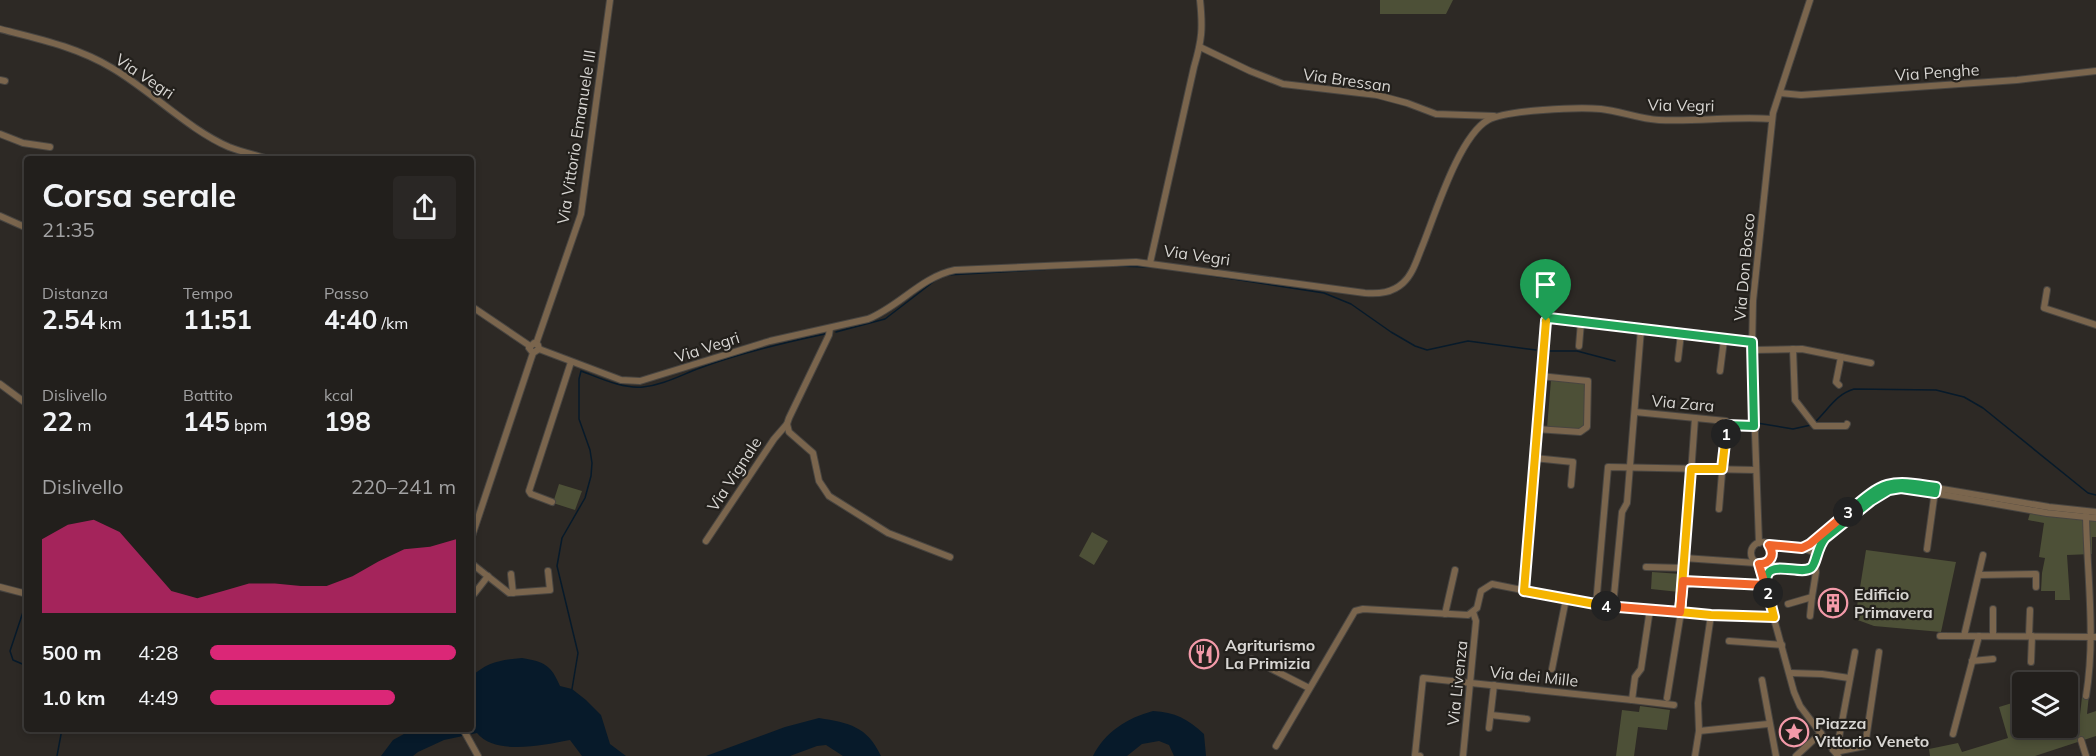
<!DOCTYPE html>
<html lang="it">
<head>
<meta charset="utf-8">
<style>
	body { margin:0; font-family:Mulish,sans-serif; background:#2a2725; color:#f1f3f6; height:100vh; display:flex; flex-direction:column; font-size:22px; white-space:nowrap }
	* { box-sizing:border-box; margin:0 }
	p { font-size:20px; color:#a2a2a3 }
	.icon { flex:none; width:33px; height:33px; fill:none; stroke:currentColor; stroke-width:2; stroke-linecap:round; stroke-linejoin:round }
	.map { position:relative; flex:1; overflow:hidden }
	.panel { position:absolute; left:24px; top:156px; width:450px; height:576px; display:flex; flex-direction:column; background:#221f1c; border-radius:6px; box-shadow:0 3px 9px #0003,0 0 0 2px #3f3d3b }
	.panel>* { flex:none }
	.tools { position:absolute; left:2012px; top:672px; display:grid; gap:12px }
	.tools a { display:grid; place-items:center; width:66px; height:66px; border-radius:6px; background:#221f1c; box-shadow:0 3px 9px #0003,0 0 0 2px #3f3d3b; font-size:30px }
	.pin { position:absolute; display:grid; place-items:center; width:51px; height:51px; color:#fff; margin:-62px -26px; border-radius:50% 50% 50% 0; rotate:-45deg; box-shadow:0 0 6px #0007 }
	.pin .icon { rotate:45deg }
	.km { position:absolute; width:30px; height:30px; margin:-15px; border-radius:50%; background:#222; color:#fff; font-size:16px; line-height:30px; text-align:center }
	.round { display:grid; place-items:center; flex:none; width:63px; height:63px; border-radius:6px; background:#2a2725 }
	.head { display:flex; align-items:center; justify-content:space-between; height:102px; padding:0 18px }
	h1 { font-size:33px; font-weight:700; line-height:45px }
	.stats { display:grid; grid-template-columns:repeat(3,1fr); gap:9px; height:102px; padding:6px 18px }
	.stats div { display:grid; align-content:center }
	.stats b { font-size:26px; font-weight:700 }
	.stats small { font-size:16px; font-weight:400 }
	.stats p { font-size:16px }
	.chart { height:168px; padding:12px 18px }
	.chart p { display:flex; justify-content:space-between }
	.chart svg { width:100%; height:108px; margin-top:6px; fill:#db2777; opacity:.7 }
	ul { padding:0 18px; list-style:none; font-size:20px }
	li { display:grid; grid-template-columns:96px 72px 1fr; align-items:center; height:45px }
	li i { height:15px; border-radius:8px; background:#db2777 }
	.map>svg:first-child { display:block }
	.green { fill:#4d5037 }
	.water { fill:#071a2a }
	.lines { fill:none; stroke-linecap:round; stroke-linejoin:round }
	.stream { stroke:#071a2a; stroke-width:1.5 }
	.minor-casing { stroke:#484541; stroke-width:8 }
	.minor { stroke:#7a654d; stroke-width:6 }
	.split-1-casing { stroke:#fff; stroke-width:12 }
	.split-2-casing { stroke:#fff; stroke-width:12 }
	.split-3-casing { stroke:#fff; stroke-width:12 }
	.split-4-casing { stroke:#fff; stroke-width:12 }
	.split-5-casing { stroke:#fff; stroke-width:12 }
	.split-1 { stroke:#22a559; stroke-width:8 }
	.split-2 { stroke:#f5b400; stroke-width:8 }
	.split-3 { stroke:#22a559; stroke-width:8 }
	.split-4 { stroke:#f0652b; stroke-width:8 }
	.split-5 { stroke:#f5b400; stroke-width:8 }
	.labels { text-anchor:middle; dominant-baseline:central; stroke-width:4.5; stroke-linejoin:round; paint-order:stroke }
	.street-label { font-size:16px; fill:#d8d6d3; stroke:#23201c }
	.poi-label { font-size:16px; font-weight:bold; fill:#d8d6d3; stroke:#23201c; text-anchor:start }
</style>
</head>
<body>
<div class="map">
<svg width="2096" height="756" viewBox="0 0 2096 756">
	<rect width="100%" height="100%" fill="#2d2925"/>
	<g class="green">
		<polygon points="1380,0 1453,0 1446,14 1380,14"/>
		<polygon points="1551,380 1584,382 1587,385 1584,427 1581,431 1547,428"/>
		<polygon points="559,484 582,491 575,510 553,503"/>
		<polygon points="2030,513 2096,521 2096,537 2092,537 2092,554 2067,555 2070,600 2055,600 2055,591 2041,591 2042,573 2045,558 2039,557 2044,523 2028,520"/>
		<polygon points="1092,532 1108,541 1094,565 1079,556"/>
		<polygon points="1866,550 1956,562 1941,632 1874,626 1855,619"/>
		<polygon points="1652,572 1681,574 1679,592 1651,589"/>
		<polygon points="2089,695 2087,714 2096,711 2096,736 2035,756 1930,756 1929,749 1958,743 1962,752 2008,738 1999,707 2022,700 2022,728 2067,728 2067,720 2080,715 2082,697"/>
		<polygon points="1640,706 1670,710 1667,730 1638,727 1634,756 1616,756 1622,710 1639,712"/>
	</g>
	<g class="water">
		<path d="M 522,658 C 545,662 551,665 560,686 L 572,689 L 586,700 L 601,715 L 610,744 L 626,756 L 582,756 L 570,740 C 543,745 496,756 477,733 L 444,740 L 418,752 L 413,756 L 381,756 L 393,740 L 413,729 L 471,729 L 471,677 C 487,662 501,660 522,658 Z"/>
		<path d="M 1153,711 C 1175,712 1188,719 1204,734 L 1206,756 L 1174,756 L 1169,745 L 1159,741 L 1142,744 L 1127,756 L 1093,756 C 1105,732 1127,718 1153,711 Z"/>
		<path d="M 819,718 C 849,723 867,726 881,756 L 843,756 L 826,745 L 817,746 L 790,756 L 706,756 L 785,727 Z"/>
	</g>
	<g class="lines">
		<g class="stream">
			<polyline points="1118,266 1149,267"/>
			<polyline points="1201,274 1324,293 1351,304 1391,332 1415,346 1427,350 1468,341 1536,350"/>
			<polyline points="947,275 1104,266"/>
			<polyline points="836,332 885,319 937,279"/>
			<polyline points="1548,351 1577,351 1615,361"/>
			<path d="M 1815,422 C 1828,410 1836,394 1854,389 L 1936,390 L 1964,397 L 1983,408 L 2088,493 L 2096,495"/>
			<polyline points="1757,423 1793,429 1811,425"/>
			<polyline points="27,600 10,651 13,660 27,666"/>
			<path d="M 572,689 L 578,653 L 557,566 L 562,538 L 585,498 L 591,476 L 592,463 L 590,450 L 579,419 L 579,379 L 581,371 C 600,378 622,389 643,387 C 663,385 681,375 700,368 C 741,353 782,343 825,334"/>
			<polyline points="57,756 62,729"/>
		</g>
		<g class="minor-casing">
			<g id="minor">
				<path d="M 0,29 C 39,39 77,47 112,68 C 150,90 189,130 229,147 C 242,152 255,155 268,159"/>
				<polyline points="1200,47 1250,71 1283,84 1377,95 1407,103 1436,114 1494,116"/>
				<polyline points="0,80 5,81"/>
				<polyline points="1780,93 1801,95 2017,80 2096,71"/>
				<polyline points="0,134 23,143 50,147"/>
				<polyline points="0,216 27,228"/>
				<path d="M 1150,263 L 1194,67 C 1202,40 1203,28 1200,0"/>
				<polyline points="2047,290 2044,308 2096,325"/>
				<polyline points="471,306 530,346"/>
				<polyline points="830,328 829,335 789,418 787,424 789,432 813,453 819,481 829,496 888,533 950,557"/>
				<polyline points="536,344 581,214 610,0"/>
				<polyline points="1579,346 1581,322"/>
				<path d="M 539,349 L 621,380 L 640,381 L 770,341 L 868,319 C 900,306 921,277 955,270 L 1136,262 L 1365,293 C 1379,294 1392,293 1403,283 C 1413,274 1417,259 1422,247 C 1435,215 1459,136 1488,120 C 1508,110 1577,107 1601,109 C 1620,111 1639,119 1659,120 C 1696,122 1735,116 1772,119"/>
				<polyline points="1793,349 1795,400 1815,426 1846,426 1847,424"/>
				<polyline points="1752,350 1802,349 1871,363"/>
				<polyline points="1678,359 1681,334"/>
				<polyline points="1720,371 1724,340"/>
				<polyline points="0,384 27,404"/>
				<polyline points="1839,385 1836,382 1841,357"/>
				<polyline points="1635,412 1726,421 1726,425 1754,426"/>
				<polyline points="1536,429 1580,432 1587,427 1588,381 1540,376"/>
				<polyline points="1534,458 1573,462 1571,485"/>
				<polyline points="552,502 531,494 529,491 571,362"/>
				<polyline points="1719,509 1726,425"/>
				<path d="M 2086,515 C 2087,576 2096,636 2086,696"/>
				<polyline points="471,539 533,353 539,349 538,345 534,343 529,348 533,353"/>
				<polyline points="706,541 774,439 787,424"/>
				<circle cx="1762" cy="553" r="11"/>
				<polyline points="1759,543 1752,350 1753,301 1773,113 1810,0"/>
				<polyline points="1769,545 1802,548 1816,553"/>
				<path d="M 1802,548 L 1810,544 C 1836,522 1867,487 1901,482 L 2049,507 L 2096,512"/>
				<polyline points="1927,549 1935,491"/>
				<polyline points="1684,558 1756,563"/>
				<polyline points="471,563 509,593 550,590 548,571"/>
				<polyline points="1759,564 1794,692 1800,706 1838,756"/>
				<polyline points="1646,567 1684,568"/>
				<polyline points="511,574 513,593"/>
				<polyline points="1979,575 2036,574 2036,587"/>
				<polyline points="1683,581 1765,585"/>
				<polyline points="0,587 27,594"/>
				<path d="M 1766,587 L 1767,562 C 1776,567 1808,576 1814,565 C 1819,555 1815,548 1825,538 C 1849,519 1877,485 1910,489 L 2047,513 L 2096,518"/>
				<polyline points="1524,591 1546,321 1549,318 1752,342"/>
				<polyline points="474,594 488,576"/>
				<polyline points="1788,604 1812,597 1816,572 1815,564"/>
				<polyline points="1596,605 1608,467 1756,470"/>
				<polyline points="1613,606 1622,512 1627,503 1641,329"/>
				<polyline points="1993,609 1993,636"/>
				<polyline points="1445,614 1455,570"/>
				<polyline points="1810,616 1812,597"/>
				<polyline points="1940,636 2096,637"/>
				<polyline points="1964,636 1983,555"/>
				<polyline points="2029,636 2030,610"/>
				<polyline points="1729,641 1782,645"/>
				<polyline points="1252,659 1309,688"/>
				<polyline points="1972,661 1993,659"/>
				<polyline points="2031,662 2032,636"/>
				<polyline points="1552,669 1566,599"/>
				<polyline points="1790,673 1822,674 1849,678"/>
				<polyline points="1762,680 1776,756"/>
				<polyline points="1667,698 1681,612 1695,418"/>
				<polyline points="1632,700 1674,705"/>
				<polyline points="1491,715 1527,719"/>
				<polyline points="1489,728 1494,685"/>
				<polyline points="463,729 478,756"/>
				<polyline points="1699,731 1768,724"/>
				<polyline points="1953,734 1979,636"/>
				<polyline points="2081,740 2086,756"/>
				<polyline points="1276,746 1355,611 1363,609 1468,615 1477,608 1481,591 1492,584 1598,605 1711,615 1774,617"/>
				<polyline points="1833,750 1838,743 1855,652"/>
				<polyline points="1835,752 1865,746 1879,652"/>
				<polyline points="1420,756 1415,755 1423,678 1632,700 1635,677 1641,669 1650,609"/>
				<polyline points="1463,756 1476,621 1473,612"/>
				<polyline points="1695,756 1699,731 1698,703 1711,615"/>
				<polyline points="1796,756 1821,733"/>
			</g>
		</g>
		<use href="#minor" class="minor"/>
	</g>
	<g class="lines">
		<g class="split-1-casing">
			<polyline id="split-1" points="1546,321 1549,318 1752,342 1754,426 1726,425 1726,434"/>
		</g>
		<g class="split-2-casing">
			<polyline id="split-2" points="1726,434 1722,469 1691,469 1680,612 1711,615 1774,617 1768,593"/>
		</g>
		<g class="split-3-casing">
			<path id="split-3" d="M 1768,593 C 1757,552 1798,577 1811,568 C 1816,565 1817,547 1825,538 L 1871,501 L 1889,490 L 1901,488 L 1935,493 L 1936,487 C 1888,479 1884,481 1848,512"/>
		</g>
		<g class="split-4-casing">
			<path id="split-4" d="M 1606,606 L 1680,612 L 1683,581 L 1765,585 L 1759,564 C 1771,564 1775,554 1769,545 L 1802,548 L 1810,544 L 1848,512"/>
		</g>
		<g class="split-5-casing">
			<polyline id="split-5" points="1546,321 1524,591 1606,606"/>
		</g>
		<use href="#split-1" class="split-1"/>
		<use href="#split-2" class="split-2"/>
		<use href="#split-3" class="split-3"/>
		<use href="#split-4" class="split-4"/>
		<use href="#split-5" class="split-5"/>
	</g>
	<defs>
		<g id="building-ring" transform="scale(1.5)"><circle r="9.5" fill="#23201c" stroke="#f39aa9" stroke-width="1.5"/><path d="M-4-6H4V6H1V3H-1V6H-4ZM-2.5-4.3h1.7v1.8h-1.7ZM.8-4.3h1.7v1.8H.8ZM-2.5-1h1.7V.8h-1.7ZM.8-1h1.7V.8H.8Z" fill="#f39aa9"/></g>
		<g id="restaurant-ring" transform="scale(1.5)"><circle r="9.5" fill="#23201c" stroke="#f39aa9" stroke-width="1.5"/><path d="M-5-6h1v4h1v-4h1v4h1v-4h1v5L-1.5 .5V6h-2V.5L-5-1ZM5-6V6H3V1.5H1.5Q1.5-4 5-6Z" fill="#f39aa9"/></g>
		<g id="sight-ring" transform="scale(1.5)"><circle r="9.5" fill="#23201c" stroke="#f39aa9" stroke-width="1.5"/><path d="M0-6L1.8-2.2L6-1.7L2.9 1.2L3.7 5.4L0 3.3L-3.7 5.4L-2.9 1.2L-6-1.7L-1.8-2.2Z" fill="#f39aa9"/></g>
	</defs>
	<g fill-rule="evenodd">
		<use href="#building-ring" x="1833" y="603"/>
		<use href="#restaurant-ring" x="1204" y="654"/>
		<use href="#sight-ring" x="1794" y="732"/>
	</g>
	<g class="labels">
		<g class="street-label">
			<text transform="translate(1937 72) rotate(-4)">Via Penghe</text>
			<text transform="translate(145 76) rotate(34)">Via Vegri</text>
			<text transform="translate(1347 80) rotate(8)">Via Bressan</text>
			<text transform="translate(1681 105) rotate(1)">Via Vegri</text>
			<text transform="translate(576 137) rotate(-81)">Via Vittorio Emanuele III</text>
			<text transform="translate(1197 255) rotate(8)">Via Vegri</text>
			<text transform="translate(1744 267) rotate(-85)">Via Don Bosco</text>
			<text transform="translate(707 347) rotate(-18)">Via Vegri</text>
			<text transform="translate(1683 403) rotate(5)">Via Zara</text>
			<text transform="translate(734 474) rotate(-57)">Via Vignale</text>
			<text transform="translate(1534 676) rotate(6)">Via dei Mille</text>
			<text transform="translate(1457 683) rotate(-84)">Via Livenza</text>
		</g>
		<g class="poi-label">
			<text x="1854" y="594">Edificio<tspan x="1854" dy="18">Primavera</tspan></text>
			<text x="1225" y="645">Agriturismo<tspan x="1225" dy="18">La Primizia</tspan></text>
			<text x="1815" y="723">Piazza<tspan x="1815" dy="18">Vittorio Veneto</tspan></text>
		</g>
	</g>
</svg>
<div class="tools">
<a><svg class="icon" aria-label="layers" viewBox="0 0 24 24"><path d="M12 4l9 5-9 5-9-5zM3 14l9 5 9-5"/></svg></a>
</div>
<div class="pin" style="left:1546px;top:321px;background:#1e9e55"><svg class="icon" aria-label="arrive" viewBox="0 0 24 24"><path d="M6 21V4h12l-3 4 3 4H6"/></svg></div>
<b class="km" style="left:1726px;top:434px">1</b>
<b class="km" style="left:1768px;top:593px">2</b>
<b class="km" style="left:1848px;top:512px">3</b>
<b class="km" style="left:1606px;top:606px">4</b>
<section class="panel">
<div class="head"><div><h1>Corsa serale</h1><p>21:35</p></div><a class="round"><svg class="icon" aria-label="share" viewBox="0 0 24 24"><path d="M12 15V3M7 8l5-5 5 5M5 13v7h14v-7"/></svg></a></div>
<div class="stats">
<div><p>Distanza</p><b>2.54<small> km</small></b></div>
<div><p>Tempo</p><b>11:51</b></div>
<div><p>Passo</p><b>4:40<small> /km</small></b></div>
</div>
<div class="stats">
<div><p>Dislivello</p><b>22<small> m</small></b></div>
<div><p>Battito</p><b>145<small> bpm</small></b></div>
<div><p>kcal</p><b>198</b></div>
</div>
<div class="chart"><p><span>Dislivello</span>220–241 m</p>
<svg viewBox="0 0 160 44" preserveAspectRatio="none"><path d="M0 44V14L10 8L20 6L30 11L40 23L50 35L60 38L70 35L80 32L90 32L100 33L110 33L120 29L130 23L140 18L150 17L160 14V44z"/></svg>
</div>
<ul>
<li><b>500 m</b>4:28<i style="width:100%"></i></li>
<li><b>1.0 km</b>4:49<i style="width:75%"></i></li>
</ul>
</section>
</div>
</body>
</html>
